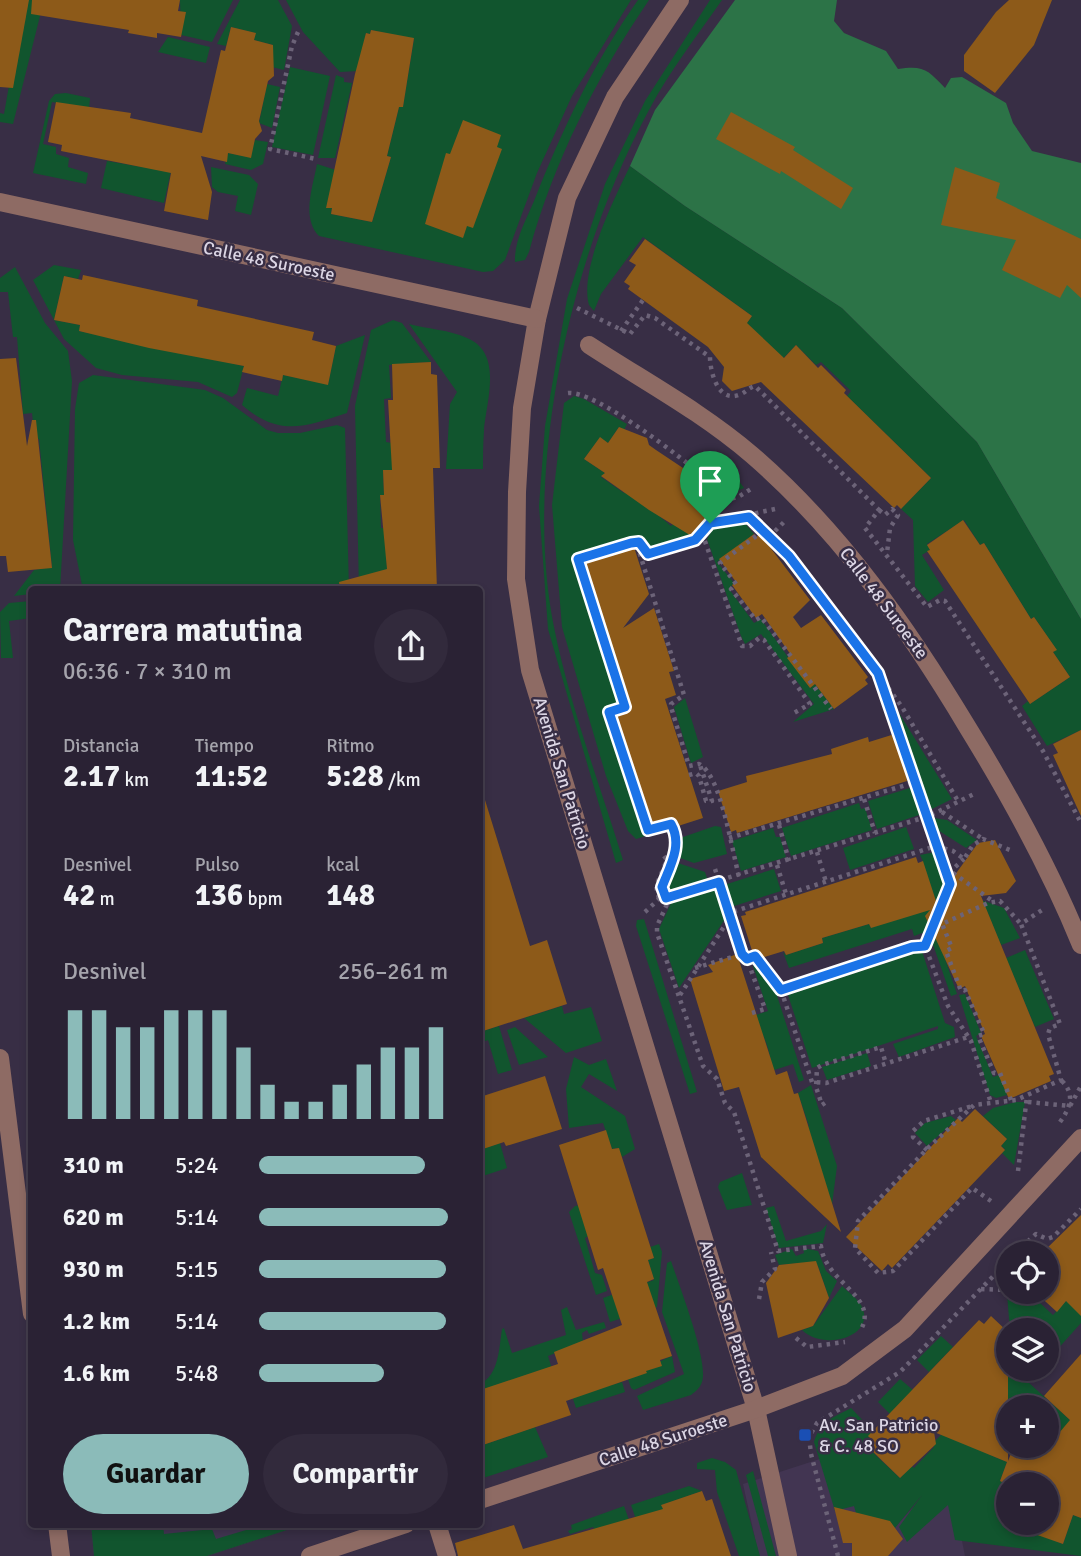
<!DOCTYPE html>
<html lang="es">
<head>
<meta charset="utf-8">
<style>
	body { margin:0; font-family:Signika,sans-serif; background:#322a3c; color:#f1f3f6; height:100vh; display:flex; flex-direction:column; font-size:26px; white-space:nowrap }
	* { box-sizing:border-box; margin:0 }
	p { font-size:23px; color:#a5a4ac }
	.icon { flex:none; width:38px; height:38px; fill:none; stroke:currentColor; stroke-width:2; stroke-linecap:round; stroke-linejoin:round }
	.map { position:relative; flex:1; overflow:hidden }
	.side { position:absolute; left:28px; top:586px; width:455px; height:942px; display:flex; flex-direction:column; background:#2a2234; border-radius:7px; box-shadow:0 4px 10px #0003,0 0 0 2px #463f4f }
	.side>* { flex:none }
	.controls { position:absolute; left:996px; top:1241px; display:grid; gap:14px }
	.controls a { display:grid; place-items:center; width:63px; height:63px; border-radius:50%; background:#2a2234; box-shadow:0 4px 10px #0003,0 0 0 2px #463f4f; font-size:35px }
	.pin { position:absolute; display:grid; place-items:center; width:60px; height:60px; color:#fff; margin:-72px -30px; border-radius:50% 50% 50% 0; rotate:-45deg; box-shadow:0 0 7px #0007 }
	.pin .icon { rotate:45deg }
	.round { display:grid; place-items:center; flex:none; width:74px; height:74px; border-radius:37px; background:#322a3c }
	.head { display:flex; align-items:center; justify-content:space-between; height:119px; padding:0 35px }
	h1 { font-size:32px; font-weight:700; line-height:52px }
	.stats { display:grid; grid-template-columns:repeat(3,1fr); gap:10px; height:119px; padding:7px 35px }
	.stats div { display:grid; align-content:center }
	.stats b { font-size:30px; font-weight:700 }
	.stats small { font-size:19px; font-weight:400 }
	.stats p { font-size:19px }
	.chart { height:196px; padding:14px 35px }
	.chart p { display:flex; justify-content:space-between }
	.chart svg { width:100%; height:126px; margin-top:7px; stroke:#8bbbb9; stroke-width:6 }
	.button { display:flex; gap:14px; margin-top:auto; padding:14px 35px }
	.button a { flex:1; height:80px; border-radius:42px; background:#8bbbb9; color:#111; font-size:28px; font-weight:700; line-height:80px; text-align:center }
	.button a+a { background:#322a3c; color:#f1f3f6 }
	ul { padding:0 35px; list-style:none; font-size:23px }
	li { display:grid; grid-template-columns:112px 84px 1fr; align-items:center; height:52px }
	li i { height:18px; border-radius:9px; background:#8bbbb9 }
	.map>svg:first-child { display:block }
	.built { fill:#423552 }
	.green { fill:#11552e }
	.forest { fill:#2c7347 }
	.building { fill:#8d5a19 }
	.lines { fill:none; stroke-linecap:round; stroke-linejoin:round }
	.path { stroke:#6c6378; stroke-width:4.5; stroke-dasharray:3.5 5; stroke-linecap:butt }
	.minor { stroke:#8e6b64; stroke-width:18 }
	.route-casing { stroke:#fff; stroke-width:14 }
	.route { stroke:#1a73e8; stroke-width:9 }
	.transit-dot { fill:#1a4fb4; stroke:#382e45; stroke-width:2.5 }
	.labels { text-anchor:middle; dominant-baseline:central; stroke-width:5; stroke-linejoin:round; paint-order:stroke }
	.street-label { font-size:18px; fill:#dbd5e4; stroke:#382e45 }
	.poi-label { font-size:18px; fill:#dbd5e4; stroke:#382e45; text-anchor:start }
</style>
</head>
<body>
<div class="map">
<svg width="1081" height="1556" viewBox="0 0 1081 1556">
	<rect width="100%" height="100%" fill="#382e45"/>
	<g class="built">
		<polygon points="829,1456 894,1528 948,1469 965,1556 759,1556 743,1484"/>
		<polygon points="91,1524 304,1524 207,1556 94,1556"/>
	</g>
	<g class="green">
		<polygon points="24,0 44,0 13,124 0,122 0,113 4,114"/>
		<polygon points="180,0 233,0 212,42 181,35"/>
		<polygon points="240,0 278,0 292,26 284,70 272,67 273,45 254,40 255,33 231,27 226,46 217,44"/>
		<path d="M 286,0 L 631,0 L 572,96 L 537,173 L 505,260 L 493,271 L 483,272 L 319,236 C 301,218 313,186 317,164 L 336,170 L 327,208 L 332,208 L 331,214 L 372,222 L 391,157 L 387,156 L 399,107 L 403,106 L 414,39 L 371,30 L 370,34 L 366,33 L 358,71 L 340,72 L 303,32 Z"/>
		<path d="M 638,0 L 649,0 C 597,76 553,163 529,252 L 525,260 L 515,262 C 514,241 526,220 534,201 C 562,130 594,62 638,0 Z"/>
		<path d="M 710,0 L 722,0 C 697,36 669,72 649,110 C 572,251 522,468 554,627 C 569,703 600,785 623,860 L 616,863 L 548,629 L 539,506 L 545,426 L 567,299 L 605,184 L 645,101 Z"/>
		<polygon points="168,37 210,47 206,63 158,52"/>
		<polygon points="290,67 330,76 313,155 272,147"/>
		<polygon points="336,75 344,78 344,82 352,83 335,158 318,158"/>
		<polygon points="267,84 280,87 272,128 259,123"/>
		<polygon points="66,93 90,98 89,109 52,102 43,144 56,147 56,154 69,158 68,167 88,173 86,184 33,173 49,101 55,94"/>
		<polygon points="179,134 164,203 101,188 107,161 142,167"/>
		<polygon points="255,140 268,142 263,164 251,170 225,164 228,153 249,157"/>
		<path d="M 630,166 L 685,206 L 842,308 L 977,442 L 1081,619 L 1081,730 L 1047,746 L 1022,706 L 1028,701 L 1030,704 L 1070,677 L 1053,652 L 1056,649 L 1034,617 L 1031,619 L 984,543 L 980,545 L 964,520 L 927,544 L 930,550 L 922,555 L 944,590 L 928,602 L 915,586 L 913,520 L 901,509 L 931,478 L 847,396 L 851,391 L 821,362 L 816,365 L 796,345 L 766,376 L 746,324 L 752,316 L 643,237 L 601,294 L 594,311 L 589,305 C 579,270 614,199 630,166 Z"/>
		<polygon points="211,167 249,175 258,184 251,215 235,211 238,196 218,192 212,187"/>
		<polygon points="54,265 81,270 78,279 64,276 54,320 80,325 79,331 244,366 237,393 232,397 198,382 122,375 96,368 64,339 33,280"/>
		<polygon points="15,267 45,323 68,351 72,381 60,590 32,590 31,594 14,596 34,570 52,567 39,439 35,439 32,413 23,414 17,337 13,337 8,292 0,292 0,278"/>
		<polygon points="393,320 402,323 431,362 389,365 391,398 384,399 386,442 392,443 393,470 383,471 384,495 380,496 381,528 385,528 387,569 359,590 355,406 371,330"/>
		<path d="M 409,324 C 428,329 450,330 467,338 C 504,353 486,403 484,431 C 483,444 483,457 483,469 L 446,469 L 450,404 L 457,392 Z"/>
		<path d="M 365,335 L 347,413 C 305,427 279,437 242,405 L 247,388 L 278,396 L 283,375 L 328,384 L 336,346 Z"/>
		<polygon points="93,375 205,390 223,398 267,430 278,433 300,433 337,425 345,428 349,590 83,590 73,540 75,409 79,383"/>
		<polygon points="574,396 584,399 627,424 624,430 619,427 608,443 600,438 584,459 605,473 601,477 624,493 628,489 671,526 674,523 693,537 649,549 645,540 640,538 576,558 582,580 591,577 591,593 603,621 601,624 609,650 613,649 617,663 613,665 618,678 623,677 628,691 624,693 629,710 615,715 650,826 672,820 675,827 636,839 628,831 606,776 562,627 552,505 564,403"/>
		<polygon points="716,464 739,481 744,488 719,499 709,474"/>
		<polygon points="743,521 754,534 717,562 734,583 729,589 754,623 761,619 810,688 815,684 834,709 793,722 814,704 761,634 745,644 741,636 707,539 714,527"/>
		<polygon points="31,601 31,618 9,621 13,658 1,658 0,612 9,603"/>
		<polygon points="685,698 703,757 691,763 674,707"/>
		<polygon points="896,708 952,799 928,811"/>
		<polygon points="913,787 922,814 877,829 868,801"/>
		<polygon points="859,803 861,809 865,808 872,830 791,856 782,828"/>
		<polygon points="934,818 947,820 977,840 966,848 933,827 931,821"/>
		<polygon points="715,826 721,827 727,854 694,863 677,857 683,837"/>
		<polygon points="906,827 914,849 850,870 843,848"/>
		<polygon points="773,828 776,837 780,837 786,857 741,871 732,841"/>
		<polygon points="935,852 945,883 925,932 914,936 912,929 789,968 783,952 786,955 823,943 822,938 869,924 871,928 923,861 920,855"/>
		<polygon points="675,862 705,872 708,881 667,894 665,886"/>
		<polygon points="774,869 781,891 731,907 724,885"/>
		<polygon points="717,888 727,916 679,988 659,929 672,901"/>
		<polygon points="984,901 1004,908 1020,938 1001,945 986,909 942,950 957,994 951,996 931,939 934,923 974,903"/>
		<polygon points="644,919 697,1092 690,1094 636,926 637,920"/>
		<polygon points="1025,950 1054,1019 1035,1027 1006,958"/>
		<polygon points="922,951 945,1023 954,1027 955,1037 899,1057 893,1044 938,1029 938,1026 812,1068 788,995"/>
		<path d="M 755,964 L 773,983 L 804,1080 L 799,1082 L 793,1064 L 771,1071 C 772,1051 763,1034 753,1016 L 768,1011 L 753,966 Z"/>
		<polygon points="965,994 981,1033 976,1036 993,1077 999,1075 1007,1095 996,1098 990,1095 959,995"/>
		<polygon points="562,1006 564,1014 591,1007 602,1041 566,1053 524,1018"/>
		<polygon points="499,1026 512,1070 498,1074 488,1040 480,1043 480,1032"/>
		<polygon points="515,1027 548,1057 519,1065 507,1030"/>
		<polygon points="867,1053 871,1066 827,1080 822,1067"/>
		<polygon points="574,1057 589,1065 606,1059 617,1091 589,1074 581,1087 625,1116 635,1149 622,1157 618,1148 612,1149 603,1123 569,1128 566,1089"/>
		<polygon points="811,1085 837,1166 832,1205 805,1128 809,1126 798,1093"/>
		<polygon points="1016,1102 1025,1102 1014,1165 1002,1153 1005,1149 1001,1146 1007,1139 983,1116 993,1108"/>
		<polygon points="951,1116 956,1120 927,1146 915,1133 925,1123"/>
		<polygon points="500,1143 507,1168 480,1177 480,1150"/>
		<polygon points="742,1173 752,1205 727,1210 718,1187 720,1182"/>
		<polygon points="582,1205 592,1234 585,1238 595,1273 602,1275 607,1291 596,1295 569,1212 575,1206"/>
		<polygon points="774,1206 786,1241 821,1231 827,1224 823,1243 779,1248 766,1208"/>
		<polygon points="659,1244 662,1252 657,1307 610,1322 603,1298 654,1280 648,1260 654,1258 650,1247"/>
		<polygon points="803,1248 818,1251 826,1271 837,1281 829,1298 818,1266 804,1268 801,1263 779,1265 775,1255 792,1249 796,1256 804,1253"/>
		<path d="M 671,1261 C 679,1285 709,1362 702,1382 C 700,1388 696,1391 691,1395 L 643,1410 L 637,1396 L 684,1374 L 662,1312 L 667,1263 Z"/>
		<path d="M 842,1286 C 848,1292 856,1297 861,1305 C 878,1336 824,1352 802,1330 L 813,1326 Z"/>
		<polygon points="1028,1292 1053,1315 1066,1301 1081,1293 1081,1323 1047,1361 1046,1330 1010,1330 1007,1294"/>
		<path d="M 567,1307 L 576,1330 L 604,1322 L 606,1328 L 589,1334 L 587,1330 L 582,1333 L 583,1342 L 548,1356 L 552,1369 C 527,1372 501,1387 480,1390 L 480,1384 C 499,1375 499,1348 502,1329 L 504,1328 L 512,1353 L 566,1335 L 561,1310 Z"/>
		<polygon points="941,1336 953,1347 929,1372 917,1360"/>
		<path d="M 672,1356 L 675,1372 L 634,1390 L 631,1388 L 628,1379 C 647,1373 653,1363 672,1356 Z"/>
		<path d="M 1008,1368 L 1040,1369 L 1028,1382 L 1070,1420 L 1051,1455 L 1034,1446 L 1046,1446 L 1046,1407 L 1008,1407 L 988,1454 L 1007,1462 L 1000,1481 L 1008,1485 L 1008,1522 L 1063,1544 L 1073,1515 L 1081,1518 L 1081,1556 L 955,1540 L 948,1505 L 907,1542 L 899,1527 L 922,1495 L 895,1528 L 856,1513 L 854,1506 L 835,1511 L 814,1442 C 820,1421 834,1417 851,1408 L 873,1431 L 867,1447 L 900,1478 L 911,1466 L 914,1468 L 934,1447 L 932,1444 Z"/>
		<polygon points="900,1379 913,1390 890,1414 878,1402"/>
		<polygon points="622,1382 625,1392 576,1408 572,1396"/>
		<polygon points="535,1427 548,1457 480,1479 480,1446"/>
		<polygon points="712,1458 725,1462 736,1470 760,1556 739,1556 717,1492 715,1470 697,1469 697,1463"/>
		<polygon points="753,1471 776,1556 768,1556 746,1475"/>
		<polygon points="689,1486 702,1491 662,1505 667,1522 640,1531 631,1505"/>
		<polygon points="624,1506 629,1520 595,1530 593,1527 570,1534 568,1531 572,1529 571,1525"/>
		<polygon points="91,1524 163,1524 164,1534 212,1529 216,1539 266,1524 299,1526 207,1556 94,1556"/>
	</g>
	<path class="forest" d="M 735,0 L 837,0 L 834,21 L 844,33 L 886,51 L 898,69 C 924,65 928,70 945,88 L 951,78 L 962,77 L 1006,103 L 1013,123 L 1032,151 L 1081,163 L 1081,619 L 977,442 L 842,308 L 685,206 L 630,166 L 655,110 Z"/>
	<g class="building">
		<polygon points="0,0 29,0 13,88 0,87"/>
		<polygon points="32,0 180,0 178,11 186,12 181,37 157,33 157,38 128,33 129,30 31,14"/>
		<polygon points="1009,0 1052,0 1034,45 995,93 964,71 964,55 996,12"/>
		<polygon points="231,27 256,33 254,40 273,45 274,76 268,81 259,121 262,131 255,139 251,158 228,153 227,162 201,156 212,192 208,220 164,211 171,173 61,151 62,145 48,142 56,102 131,113 130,118 202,133 221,50 225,51"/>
		<polygon points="371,30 414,38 403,107 399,107 387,156 391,157 372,222 331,214 332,208 326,208 355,74 366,33 370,34"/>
		<polygon points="731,112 795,147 793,150 853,188 841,209 781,171 780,174 716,139"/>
		<polygon points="463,120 501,135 497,147 502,149 473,228 467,226 463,238 425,224 446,153 450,154"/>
		<polygon points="955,167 1000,183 996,198 1081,239 1081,298 1067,285 1060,298 1002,270 1016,240 941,225"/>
		<polygon points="645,239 752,316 747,323 784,358 796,345 818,368 821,365 846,390 844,393 931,478 901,509 897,505 894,508 761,382 732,391 722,381 724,367 708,347 628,289 630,286 624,282 636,265 629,261"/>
		<polygon points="83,275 198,300 197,306 314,332 312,340 336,346 328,385 283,375 282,381 242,372 244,366 149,348 79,331 80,325 54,320 64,276 82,280"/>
		<polygon points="16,358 27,446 32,420 36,420 52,568 8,572 6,556 0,556 0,359"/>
		<polygon points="431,362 431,374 437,375 440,468 433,468 437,590 340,590 339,582 387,569 380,495 384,495 383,470 392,470 388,400 393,400 392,364"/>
		<polygon points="619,427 647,438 649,445 656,450 686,470 692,469 698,480 713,494 701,511 710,516 693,537 649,510 601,476 605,473 584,459 600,437 608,443"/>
		<polygon points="963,520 980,545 984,543 1031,619 1034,617 1057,650 1053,652 1070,677 1030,704 927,551 930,550 927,545"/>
		<polygon points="754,534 756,537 760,534 810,600 793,617 801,628 821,615 868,677 865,680 868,684 834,709 815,684 810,688 787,658 791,655 762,614 756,618 732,585 736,582 719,559"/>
		<polygon points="633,544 649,594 623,628 654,608 674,671 669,672 676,695 665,699 703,818 675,827 672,820 650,827 615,715 629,710 581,561"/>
		<polygon points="1081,730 1081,816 1053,755 1058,753 1053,744"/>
		<polygon points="898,733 911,775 906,776 907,781 737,833 736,830 731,832 718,791 747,782 746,776 832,754 831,749 868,737 869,742"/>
		<polygon points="485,800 530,946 547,940 567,1004 480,1032 480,801"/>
		<polygon points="995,840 1016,881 1006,893 981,896 1054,1074 1049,1076 1051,1081 1009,1099 981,1036 985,1034 965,986 959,989 925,916 930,910 871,928 869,924 822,938 823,943 786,955 784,951 755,960 741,916 746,915 745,912 916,857 918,863 923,861 936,901 978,843"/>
		<polygon points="737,954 776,1075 787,1071 794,1094 798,1093 841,1232 761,1157 739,1087 724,1091 690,979 713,972 708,965"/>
		<polygon points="545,1076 562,1129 506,1146 504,1142 480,1150 480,1097"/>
		<polygon points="975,1109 1007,1139 1001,1146 1005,1150 892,1268 888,1264 882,1271 846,1237 958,1118 962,1122"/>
		<polygon points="606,1130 612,1149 619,1148 654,1258 648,1260 654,1279 647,1282 672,1356 660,1360 662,1366 646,1371 647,1373 566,1401 571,1415 480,1446 480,1390 558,1364 554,1352 622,1325 603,1268 598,1270 559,1145"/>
		<polygon points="1081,1215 1081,1316 1066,1301 1057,1312 1035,1292 1046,1292 1046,1253 1042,1253"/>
		<polygon points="816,1261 829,1298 813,1326 778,1338 766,1283 779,1265"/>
		<polygon points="991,1316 1008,1332 1008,1461 1014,1446 1048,1446 1070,1420 1044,1396 1081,1354 1081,1518 1073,1515 1063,1544 1009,1525 1046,1522 1046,1484 1008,1485 1000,1481 1007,1462 934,1432 936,1444 900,1478 867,1446 872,1440 868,1436 979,1320 984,1324"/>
		<polygon points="702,1491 706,1501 712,1499 731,1556 458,1556 455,1543 514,1525 523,1549 663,1509 661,1505"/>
		<polygon points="834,1507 890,1521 903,1539 888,1556 852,1556 852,1543 843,1543"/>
	</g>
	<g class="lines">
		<g class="path">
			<polyline points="298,32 292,46 270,149 316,159"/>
			<path d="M 577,308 L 630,334 L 645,315 L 655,318 L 710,357 C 710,371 718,405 741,394 C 746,392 748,388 755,386 L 879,510 L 865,528 L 927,607 L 940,600 L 945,601 L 1043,751 L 1081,823"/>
			<polyline points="621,331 643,300"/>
			<path d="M 568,393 C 595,390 682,458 704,477"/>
			<polyline points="719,457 704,477 718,502 738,497 751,489"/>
			<path d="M 775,509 L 711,523 L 695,540 L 648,553 L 639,542 L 631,543 L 578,559 L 625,707 L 609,712 L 648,830 L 671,824 C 683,845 670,866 662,887 L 668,902 L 657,926 L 657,933 L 703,1066 L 717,1079 L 725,1103 L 734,1112 L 778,1251 L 821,1246 C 825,1283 881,1297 860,1331"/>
			<polyline points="879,510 885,515 892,509 898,515 890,528 887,553"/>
			<polyline points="749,517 789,556 839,619 902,707 958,801"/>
			<polyline points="711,523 715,515 708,510 716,498"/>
			<polyline points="763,531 720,563 736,584 731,589 756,620 761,617 831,709"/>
			<polyline points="702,533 742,646 750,646 759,638 764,640 810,704 792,714"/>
			<polyline points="769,537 786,520"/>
			<path d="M 644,547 L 639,551 L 684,695 L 671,704 L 671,707 L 689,766 L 699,764 C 721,774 732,852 739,876"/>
			<polyline points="881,680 949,885"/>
			<polyline points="689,775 696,773 699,776 706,801 712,801 700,765"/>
			<polyline points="864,799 875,833"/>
			<polyline points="942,812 983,839"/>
			<polyline points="779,825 789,861"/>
			<polyline points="729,838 916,782"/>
			<polyline points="817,852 826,882"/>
			<polyline points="664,856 667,860 656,886 659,899 929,816 976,793"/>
			<polyline points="777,865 786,894"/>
			<polyline points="715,869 729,913 936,846 953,851 964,859 973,845 983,839 1010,850"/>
			<polyline points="953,873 994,902"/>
			<polyline points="645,912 659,899"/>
			<polyline points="925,946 954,868 964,859"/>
			<polyline points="695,968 742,954 729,919"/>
			<polyline points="781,990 812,1082 826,1083 968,1037"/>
			<polyline points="680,995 729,919 729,913"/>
			<polyline points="752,1013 765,1009 747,959 755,956 781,990 913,947 925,946 948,1006 971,1041 991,1103"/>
			<polyline points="1011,1100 1000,1073 994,1073 978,1036 984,1034 983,1031 965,990 961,991 946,951 952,948 942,924 988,903 1000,901 1021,924"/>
			<polyline points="1028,1102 1070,1106 1081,1086"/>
			<polyline points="825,1103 822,1105 816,1087 817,1068 822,1065 881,1047 886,1064"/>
			<path d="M 1060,1122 C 1070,1108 1076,1094 1061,1080"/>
			<polyline points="927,1150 913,1137 913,1131 924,1121 972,1106"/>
			<polyline points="1018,1171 1027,1096"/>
			<polyline points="991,1201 972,1188 893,1271 878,1273 855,1248 858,1221 927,1149 974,1105 1016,1100 1061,1080 1048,1034 1050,1028 1060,1024 1021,924 1042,910"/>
			<polyline points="1015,1253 1036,1234 1047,1239 1053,1237 1081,1209"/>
			<polyline points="981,1289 1008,1290"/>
			<polyline points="759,1299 762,1282 775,1269 771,1252"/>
			<polyline points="796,1338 807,1347 845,1342"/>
			<polyline points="838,1556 811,1454 809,1437 817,1423 900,1372 1008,1261"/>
		</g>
		<g class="minor">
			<polyline points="680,0 615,97 567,198 537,319 522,408 517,492 516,579 530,670 756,1409 788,1556"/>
			<polyline points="0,202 537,319"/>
			<path d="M 589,345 C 644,381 702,412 752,455 C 841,532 908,628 968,728 C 1011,798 1050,869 1081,945"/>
			<polyline points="0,1058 32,1314"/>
			<polyline points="480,1500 756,1409 842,1376 905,1329 1081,1138"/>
			<polyline points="57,1524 61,1556"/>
			<polyline points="437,1524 447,1556"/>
			<polyline points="310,1556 406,1524"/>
		</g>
	</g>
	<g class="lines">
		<g class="route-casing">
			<path id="route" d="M 749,517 L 789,556 L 878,673 L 950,884 L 925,946 L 912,947 L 781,990 L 755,956 L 747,959 L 742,954 L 719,882 L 666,898 L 662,887 C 670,866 683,845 671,824 L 648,830 L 609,712 L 625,707 L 578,559 L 631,543 L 639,542 L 648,554 L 695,540 L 710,523 Z"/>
		</g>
		<use href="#route" class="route"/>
	</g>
	<rect class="transit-dot" x="798" y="1428" width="14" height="14" rx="3.5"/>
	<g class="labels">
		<g class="street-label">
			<text transform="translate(269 261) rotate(12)">Calle 48 Suroeste</text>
			<text transform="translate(884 603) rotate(53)">Calle 48 Suroeste</text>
			<text transform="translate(562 773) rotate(73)">Avenida San Patricio</text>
			<text transform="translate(728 1316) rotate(73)">Avenida San Patricio</text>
			<text transform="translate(663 1440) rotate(-18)">Calle 48 Suroeste</text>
		</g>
		<g class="poi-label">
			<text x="819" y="1425">Av. San Patricio<tspan x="819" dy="21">&amp; C. 48 SO</tspan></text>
		</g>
	</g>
</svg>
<div class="controls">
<a><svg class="icon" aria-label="locate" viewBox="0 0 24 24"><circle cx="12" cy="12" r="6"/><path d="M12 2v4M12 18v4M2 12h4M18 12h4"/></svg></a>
<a><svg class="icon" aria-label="layers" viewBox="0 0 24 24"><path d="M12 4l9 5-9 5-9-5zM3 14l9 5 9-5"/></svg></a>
<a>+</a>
<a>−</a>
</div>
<div class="pin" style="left:710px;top:523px;background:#1e9e55"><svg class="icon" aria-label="arrive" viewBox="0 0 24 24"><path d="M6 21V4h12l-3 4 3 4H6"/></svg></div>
<section class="side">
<div class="head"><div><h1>Carrera matutina</h1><p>06:36 · 7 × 310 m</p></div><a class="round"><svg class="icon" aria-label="share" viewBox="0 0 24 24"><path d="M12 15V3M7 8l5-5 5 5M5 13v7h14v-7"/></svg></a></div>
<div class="stats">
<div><p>Distancia</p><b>2.17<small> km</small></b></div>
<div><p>Tiempo</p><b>11:52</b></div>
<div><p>Ritmo</p><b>5:28<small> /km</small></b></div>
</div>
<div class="stats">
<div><p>Desnivel</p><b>42<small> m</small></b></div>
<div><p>Pulso</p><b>136<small> bpm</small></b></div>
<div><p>kcal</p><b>148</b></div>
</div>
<div class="chart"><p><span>Desnivel</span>256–261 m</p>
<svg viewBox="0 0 160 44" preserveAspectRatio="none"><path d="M5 44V6M15 44V6M25 44V12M35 44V12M45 44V6M55 44V6M65 44V6M75 44V19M85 44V32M95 44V38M105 44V38M115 44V32M125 44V25M135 44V19M145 44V19M155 44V12"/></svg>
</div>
<ul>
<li><b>310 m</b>5:24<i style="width:88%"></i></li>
<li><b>620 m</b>5:14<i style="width:100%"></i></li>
<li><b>930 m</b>5:15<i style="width:99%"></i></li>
<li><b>1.2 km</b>5:14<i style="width:99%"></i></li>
<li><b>1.6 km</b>5:48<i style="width:66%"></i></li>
</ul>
<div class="button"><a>Guardar</a><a>Compartir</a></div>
</section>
</div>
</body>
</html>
